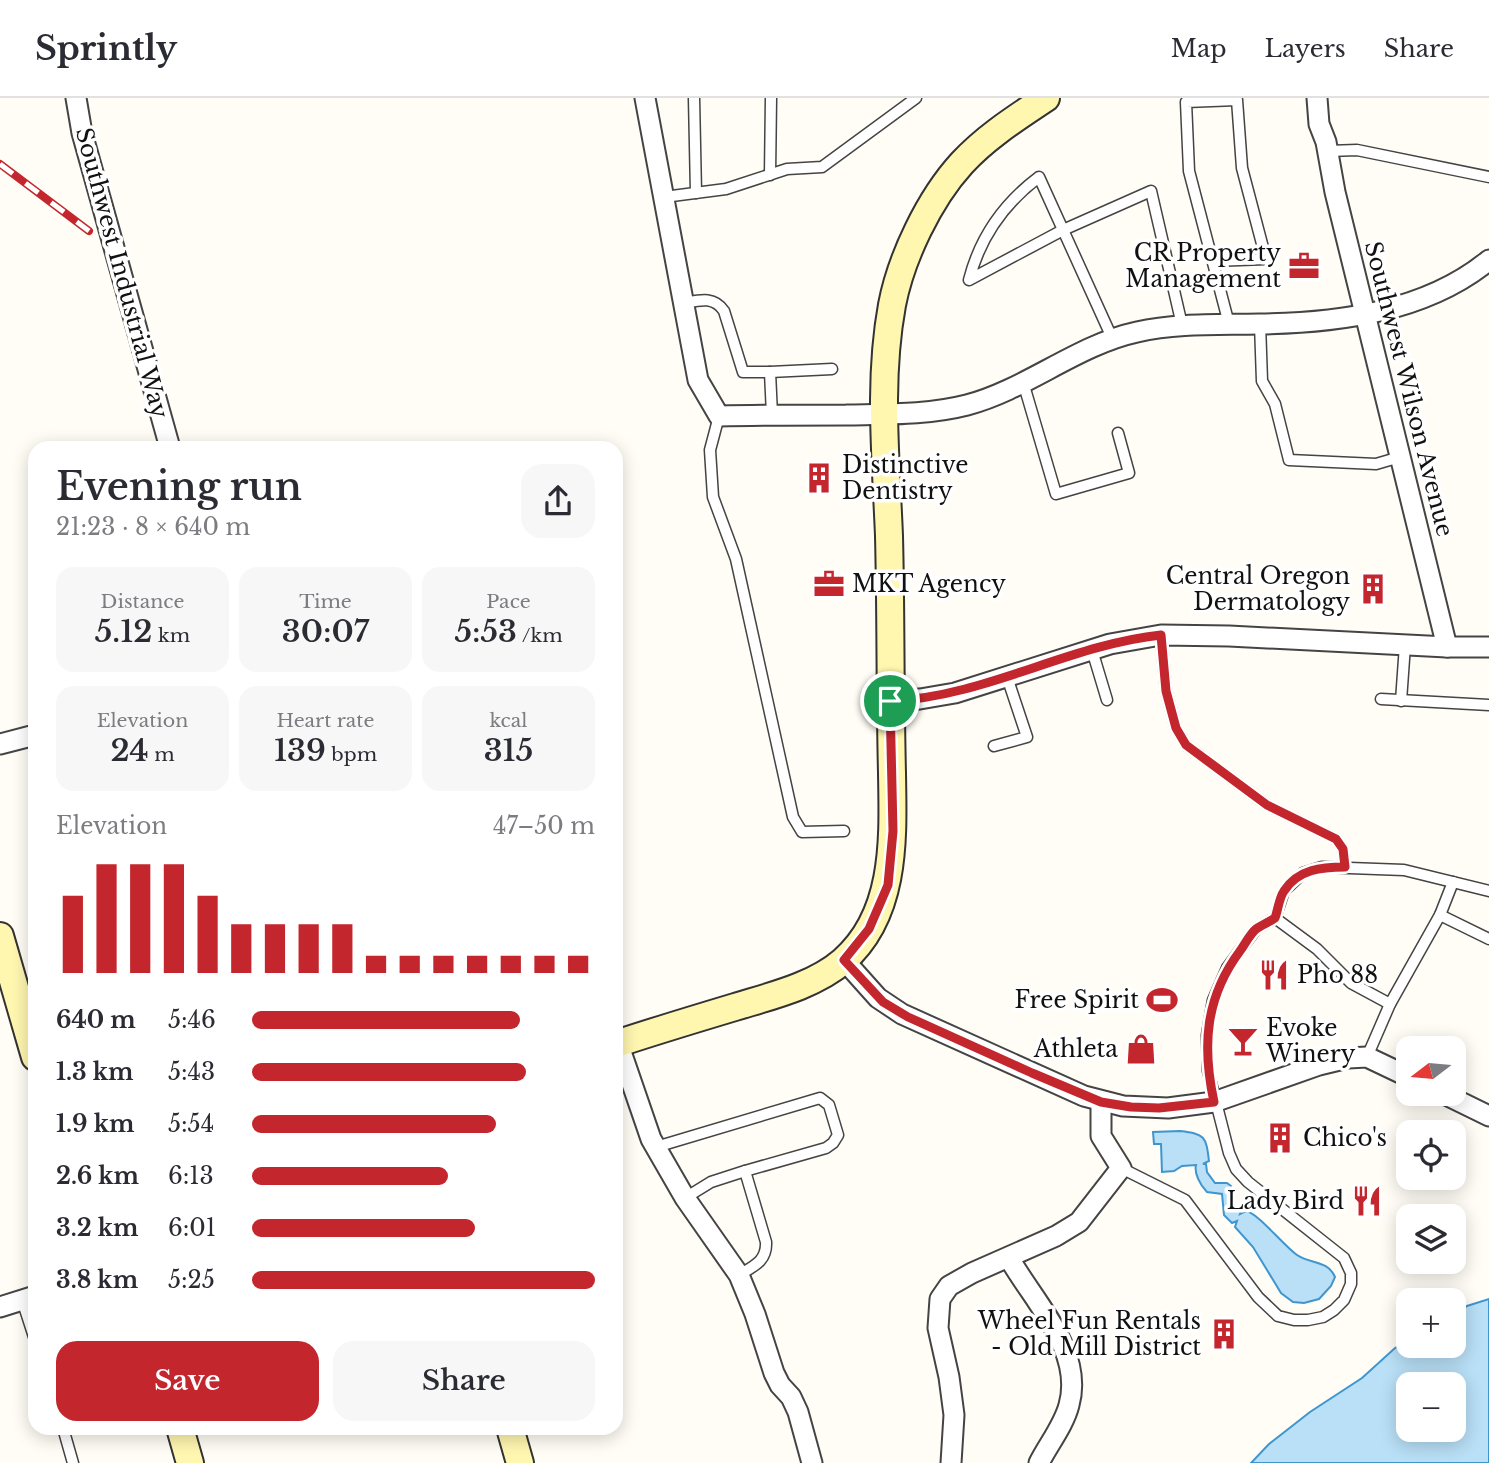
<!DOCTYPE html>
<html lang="en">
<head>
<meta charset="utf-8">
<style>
	body { margin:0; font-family:"Libre Baskerville",serif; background:#f7f7f7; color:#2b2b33; height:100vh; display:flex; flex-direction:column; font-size:26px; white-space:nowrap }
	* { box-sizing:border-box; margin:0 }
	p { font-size:23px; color:#7c7c81 }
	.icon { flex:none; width:38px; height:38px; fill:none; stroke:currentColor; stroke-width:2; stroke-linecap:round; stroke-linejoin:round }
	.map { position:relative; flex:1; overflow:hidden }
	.sheet { position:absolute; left:28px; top:343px; width:595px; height:994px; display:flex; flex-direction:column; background:#fff; border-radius:21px; box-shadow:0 4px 18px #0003 }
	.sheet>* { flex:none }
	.needle { width:46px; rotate:254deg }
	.fabs { position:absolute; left:1396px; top:938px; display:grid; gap:14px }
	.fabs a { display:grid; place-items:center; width:70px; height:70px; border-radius:14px; background:#fff; box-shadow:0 4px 18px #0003; font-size:35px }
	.pin { position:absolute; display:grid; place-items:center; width:60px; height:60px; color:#fff; margin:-30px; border:4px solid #fff; border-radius:50%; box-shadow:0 2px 7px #0007 }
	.round { display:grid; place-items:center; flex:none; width:74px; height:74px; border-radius:21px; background:#f7f7f7 }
	.summary { display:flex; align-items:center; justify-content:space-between; height:119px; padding:0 28px }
	h1 { font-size:38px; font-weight:600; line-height:52px }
	.metrics { display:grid; grid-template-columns:repeat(3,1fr); gap:10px; height:119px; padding:7px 28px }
	.metrics div { display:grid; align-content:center; border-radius:18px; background:#f7f7f7; text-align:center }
	.metrics b { font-size:30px; font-weight:600 }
	.metrics small { font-size:19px; font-weight:400 }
	.metrics p { font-size:19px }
	.chart { height:196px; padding:14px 28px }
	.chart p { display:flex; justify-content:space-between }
	.chart svg { width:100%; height:126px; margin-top:7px; stroke:#c4262e; stroke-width:6 }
	.primary-button { display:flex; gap:14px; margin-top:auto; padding:14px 28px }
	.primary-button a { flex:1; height:80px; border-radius:21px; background:#c4262e; color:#fff; font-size:28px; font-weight:600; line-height:80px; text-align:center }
	.primary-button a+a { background:#f7f7f7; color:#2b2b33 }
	ul { padding:0 28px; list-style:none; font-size:23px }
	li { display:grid; grid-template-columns:112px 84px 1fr; align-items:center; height:52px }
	li i { height:18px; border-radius:9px; background:#c4262e }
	header { display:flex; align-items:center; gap:42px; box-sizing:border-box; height:98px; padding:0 35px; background:#fff; border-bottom:2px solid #e1e1e2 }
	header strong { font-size:33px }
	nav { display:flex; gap:38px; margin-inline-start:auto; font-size:24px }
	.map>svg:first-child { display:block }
	.water { fill:#b9e0f7; stroke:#3f96cf; stroke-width:2; fill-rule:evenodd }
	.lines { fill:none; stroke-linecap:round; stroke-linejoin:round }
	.lane-casing { stroke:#444; stroke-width:13 }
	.street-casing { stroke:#444; stroke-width:23 }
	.secondary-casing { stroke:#333; stroke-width:30 }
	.lane { stroke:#fff; stroke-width:10 }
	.street { stroke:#fff; stroke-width:19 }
	.secondary { stroke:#fff6b0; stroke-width:26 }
	.rail-casing { stroke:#c4262e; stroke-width:8 }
	.rail { stroke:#fff; stroke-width:5; stroke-dasharray:16; stroke-linecap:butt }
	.route-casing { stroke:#fff; stroke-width:14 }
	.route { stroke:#c4262e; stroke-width:9 }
	.labels { text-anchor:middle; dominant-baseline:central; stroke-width:7; stroke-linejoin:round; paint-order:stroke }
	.poi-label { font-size:23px; fill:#111; stroke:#fff; text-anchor:end }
	.street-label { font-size:23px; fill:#111; stroke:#fff }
</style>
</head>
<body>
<header>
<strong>Sprintly</strong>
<nav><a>Map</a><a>Layers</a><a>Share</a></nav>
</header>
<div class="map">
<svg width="1489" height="1365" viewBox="0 0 1489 1365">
	<rect width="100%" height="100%" fill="#fffdf5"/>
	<g class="water">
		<path d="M 1180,1033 C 1205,1036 1206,1038 1209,1063 L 1203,1066 L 1206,1066 L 1207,1074 L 1215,1085 L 1227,1085 L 1231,1088 L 1235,1110 L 1241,1113 L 1240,1116 L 1246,1113 C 1258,1115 1283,1147 1297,1157 C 1310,1166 1328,1162 1335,1179 L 1331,1188 L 1319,1201 L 1304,1205 L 1293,1204 L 1281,1195 L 1253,1149 L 1235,1129 L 1237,1123 L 1232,1125 L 1224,1117 L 1222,1096 L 1207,1094 C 1200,1087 1194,1075 1196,1067 L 1182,1068 L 1174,1073 L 1162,1074 L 1161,1046 L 1154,1046 L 1153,1034 Z"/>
		<path d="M 1489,1201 L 1489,1365 L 1251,1365 L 1269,1346 L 1310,1314 L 1362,1280 L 1395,1250 L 1409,1243 L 1409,1248 L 1454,1248 L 1454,1217 L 1467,1208 ZM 1409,1286 L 1454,1286 L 1454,1332 L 1409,1332 Z"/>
	</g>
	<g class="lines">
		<g class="lane-casing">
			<g id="lane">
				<polyline points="694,0 696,95"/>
				<polyline points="1328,53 1357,52 1489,79"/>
				<polyline points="770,77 771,0"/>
				<polyline points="664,99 726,91 787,71 822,69 916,0"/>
				<polyline points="1213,163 1266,161 1242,70 1237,2 1186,4 1189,73 1229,226"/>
				<path d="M 684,205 C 700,202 714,198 724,213 L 743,274 L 770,274 L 772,317"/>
				<polyline points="1260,226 1262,283 1275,306 1289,362 1376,366 1400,359"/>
				<path d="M 1113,242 L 1039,79 C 1003,106 980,139 969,182 L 1063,132 L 1151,93 L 1182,227"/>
				<polyline points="770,274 832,271"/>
				<polyline points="1023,284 1056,396 1129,375 1118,335"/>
				<polyline points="719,318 710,352 713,399 736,461 793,719 802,734 844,733"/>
				<polyline points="1161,537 1166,593 1176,630 1186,647 1267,707 1336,741 1343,751 1345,769"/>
				<polyline points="1092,552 1107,602"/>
				<polyline points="1381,601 1489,607"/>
				<polyline points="1401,603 1405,547"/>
				<polyline points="994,648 1027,639 1007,579"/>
				<polyline points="1440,817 1453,784"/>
				<polyline points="1275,820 1317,851 1351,885 1390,906"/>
				<polyline points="1367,959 1390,906 1440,817 1489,841"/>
				<path d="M 656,1049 L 820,1000 L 829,1007 L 838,1037 L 833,1045 L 826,1050 L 745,1073 L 766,1144 C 767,1163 754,1168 739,1177"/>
				<polyline points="1121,1070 1185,1102 1258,1199 1278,1218 1294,1222 1308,1222 1323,1219 1334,1212 1344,1202 1351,1186 1351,1175 1344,1160 1248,1084 1236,1071 1229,1055 1208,973 1207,937 1213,902 1227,870 1256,831 1275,820 1284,793 1303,775 1322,769 1404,772 1489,793"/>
				<polyline points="685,1100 711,1084 745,1073"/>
				<polyline points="22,1202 35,1242"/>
				<polyline points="63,1330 73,1365"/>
			</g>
		</g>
		<g class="street-casing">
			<g id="street">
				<polyline points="76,0 82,35 170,350"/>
				<path d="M 645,0 L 698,282 L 719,318 C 761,317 804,317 846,317 C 887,316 928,317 967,307 C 1027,291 1077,247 1137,234 C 1177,225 1218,227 1259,226 C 1337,225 1426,214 1489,162"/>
				<polyline points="1317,0 1319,26 1326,44 1335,94 1447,549"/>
				<polyline points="890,603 920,601 955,595 1110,546 1161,537 1229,538 1447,549 1489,549"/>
				<polyline points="0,646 35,637"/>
				<polyline points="844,862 878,900 902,916 1084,998 1123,1008 1168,1010 1214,1004 1319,967 1348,960 1367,959 1409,979"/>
				<polyline points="618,945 651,1041 685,1100 739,1177 755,1216 774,1275 780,1287 791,1299 798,1314 812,1365"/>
				<polyline points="1444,996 1489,1018"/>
				<path d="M 1009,1160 C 1034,1204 1084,1253 1069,1307 C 1064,1327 1048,1347 1039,1365"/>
				<polyline points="0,1209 35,1198"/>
				<polyline points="951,1365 954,1317 949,1279 938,1230 940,1201 949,1188 972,1175 1056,1138 1079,1124 1121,1070 1101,1038 1101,1004"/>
			</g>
		</g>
		<g class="secondary-casing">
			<g id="secondary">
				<polyline points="0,838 35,959"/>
				<path d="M 616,946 C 655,933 695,921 735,909 C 771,898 814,888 843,863 C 897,816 893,739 892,675 C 890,596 891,517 889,438 C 886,362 878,283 892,207 C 901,160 929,101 962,65 C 986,39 1016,20 1046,0"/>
				<polyline points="180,1330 190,1365"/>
				<polyline points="510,1330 520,1365"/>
			</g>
		</g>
		<use href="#lane" class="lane"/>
		<use href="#street" class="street"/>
		<use href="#secondary" class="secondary"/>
		<g class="rail-casing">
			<polyline id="rail" points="0,66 89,133"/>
		</g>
		<use href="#rail" class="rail"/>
	</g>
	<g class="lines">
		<g class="route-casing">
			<path id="route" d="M 1161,537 L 1166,593 L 1176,630 L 1186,647 L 1267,707 L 1336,741 L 1343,751 L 1345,769 C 1322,769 1298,771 1284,793 C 1279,800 1278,812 1275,820 C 1269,824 1262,827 1256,831 C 1250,836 1245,846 1240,853 C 1205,900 1202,948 1214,1004 L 1159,1010 L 1131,1009 L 1101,1004 L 1032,975 L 908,919 L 883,904 L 844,862 L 869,831 L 888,787 L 893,733 L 890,603 C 985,599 1068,547 1161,537 Z"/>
		</g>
		<use href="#route" class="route"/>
	</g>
	<defs>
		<g id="office-bare" transform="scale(2.415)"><path d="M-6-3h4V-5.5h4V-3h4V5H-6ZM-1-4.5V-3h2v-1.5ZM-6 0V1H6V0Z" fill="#c4262e" stroke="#fff" stroke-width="2.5" paint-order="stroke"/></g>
		<g id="building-bare" transform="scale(2.415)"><path d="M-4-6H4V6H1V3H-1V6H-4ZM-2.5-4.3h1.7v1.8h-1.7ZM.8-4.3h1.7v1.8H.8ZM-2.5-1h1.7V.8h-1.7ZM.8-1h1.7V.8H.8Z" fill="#c4262e" stroke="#fff" stroke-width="2.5" paint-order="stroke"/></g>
		<g id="restaurant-bare" transform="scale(2.415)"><path d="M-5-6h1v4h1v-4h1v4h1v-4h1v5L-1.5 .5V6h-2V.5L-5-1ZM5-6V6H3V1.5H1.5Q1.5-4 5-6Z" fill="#c4262e" stroke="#fff" stroke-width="2.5" paint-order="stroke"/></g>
		<g id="stadium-bare" transform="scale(2.415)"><path d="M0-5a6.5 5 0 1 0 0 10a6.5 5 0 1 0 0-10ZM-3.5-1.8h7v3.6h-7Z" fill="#c4262e" stroke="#fff" stroke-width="2.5" paint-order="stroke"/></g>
		<g id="bar-bare" transform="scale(2.415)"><path d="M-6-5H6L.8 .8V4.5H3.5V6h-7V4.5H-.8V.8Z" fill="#c4262e" stroke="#fff" stroke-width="2.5" paint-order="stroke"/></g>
		<g id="shop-bare" transform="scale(2.415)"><path d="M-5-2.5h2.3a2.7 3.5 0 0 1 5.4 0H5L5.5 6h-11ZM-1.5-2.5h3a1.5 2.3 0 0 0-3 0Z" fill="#c4262e" stroke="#fff" stroke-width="2.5" paint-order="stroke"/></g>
	</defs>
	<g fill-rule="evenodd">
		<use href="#office-bare" x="1304" y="168"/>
		<use href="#building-bare" x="819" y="380"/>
		<use href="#office-bare" x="829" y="486"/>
		<use href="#building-bare" x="1373" y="491"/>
		<use href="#restaurant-bare" x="1274" y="877"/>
		<use href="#stadium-bare" x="1162" y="902"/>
		<use href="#bar-bare" x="1243" y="943"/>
		<use href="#shop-bare" x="1141" y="951"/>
		<use href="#building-bare" x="1280" y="1040"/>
		<use href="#restaurant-bare" x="1367" y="1103"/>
		<use href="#building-bare" x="1224" y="1236"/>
	</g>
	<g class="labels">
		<g class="poi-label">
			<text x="1281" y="155">CR Property<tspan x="1281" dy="26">Management</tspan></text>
			<text x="842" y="367" text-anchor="start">Distinctive<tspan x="842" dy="26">Dentistry</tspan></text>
			<text x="1350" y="478">Central Oregon<tspan x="1350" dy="26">Dermatology</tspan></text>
			<text x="852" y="486" text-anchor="start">MKT Agency</text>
			<text x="1297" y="877" text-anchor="start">Pho 88</text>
			<text x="1139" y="902">Free Spirit</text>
			<text x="1266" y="930" text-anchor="start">Evoke<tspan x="1266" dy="26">Winery</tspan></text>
			<text x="1118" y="951">Athleta</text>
			<text x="1303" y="1040" text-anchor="start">Chico's</text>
			<text x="1344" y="1103">Lady Bird</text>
			<text x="1201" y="1223">Wheel Fun Rentals<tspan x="1201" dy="26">- Old Mill District</tspan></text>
		</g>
		<g class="street-label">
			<text transform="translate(122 175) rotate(75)">Southwest Industrial Way</text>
			<text transform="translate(1409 291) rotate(76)">Southwest Wilson Avenue</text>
		</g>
	</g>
</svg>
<div class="fabs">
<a><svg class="needle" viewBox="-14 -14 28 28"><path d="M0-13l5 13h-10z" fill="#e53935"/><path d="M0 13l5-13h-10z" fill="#7c7c81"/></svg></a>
<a><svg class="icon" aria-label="locate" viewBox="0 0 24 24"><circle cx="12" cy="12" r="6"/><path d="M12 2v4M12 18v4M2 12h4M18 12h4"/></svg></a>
<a><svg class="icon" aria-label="layers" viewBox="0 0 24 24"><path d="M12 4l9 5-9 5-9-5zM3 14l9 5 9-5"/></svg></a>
<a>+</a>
<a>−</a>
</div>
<div class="pin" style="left:890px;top:603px;background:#1e9e55"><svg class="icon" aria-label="arrive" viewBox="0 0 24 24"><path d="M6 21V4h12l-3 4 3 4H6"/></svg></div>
<section class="sheet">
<div class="summary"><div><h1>Evening run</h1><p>21:23 · 8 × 640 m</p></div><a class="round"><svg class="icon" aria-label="share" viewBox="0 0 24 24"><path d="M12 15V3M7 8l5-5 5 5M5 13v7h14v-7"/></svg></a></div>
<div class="metrics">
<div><p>Distance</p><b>5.12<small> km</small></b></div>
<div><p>Time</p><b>30:07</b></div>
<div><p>Pace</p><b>5:53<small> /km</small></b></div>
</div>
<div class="metrics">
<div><p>Elevation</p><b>24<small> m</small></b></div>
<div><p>Heart rate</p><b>139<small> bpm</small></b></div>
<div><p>kcal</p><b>315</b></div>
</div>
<div class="chart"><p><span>Elevation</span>47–50 m</p>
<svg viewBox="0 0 160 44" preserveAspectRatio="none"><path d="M5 44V17M15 44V6M25 44V6M35 44V6M45 44V17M55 44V27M65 44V27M75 44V27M85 44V27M95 44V38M105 44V38M115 44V38M125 44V38M135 44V38M145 44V38M155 44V38"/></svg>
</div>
<ul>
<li><b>640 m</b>5:46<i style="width:78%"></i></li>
<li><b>1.3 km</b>5:43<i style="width:80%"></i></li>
<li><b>1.9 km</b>5:54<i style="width:71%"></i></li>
<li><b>2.6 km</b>6:13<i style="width:57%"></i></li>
<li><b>3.2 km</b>6:01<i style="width:65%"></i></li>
<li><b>3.8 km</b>5:25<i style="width:100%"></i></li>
</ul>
<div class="primary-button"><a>Save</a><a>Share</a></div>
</section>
</div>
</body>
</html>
